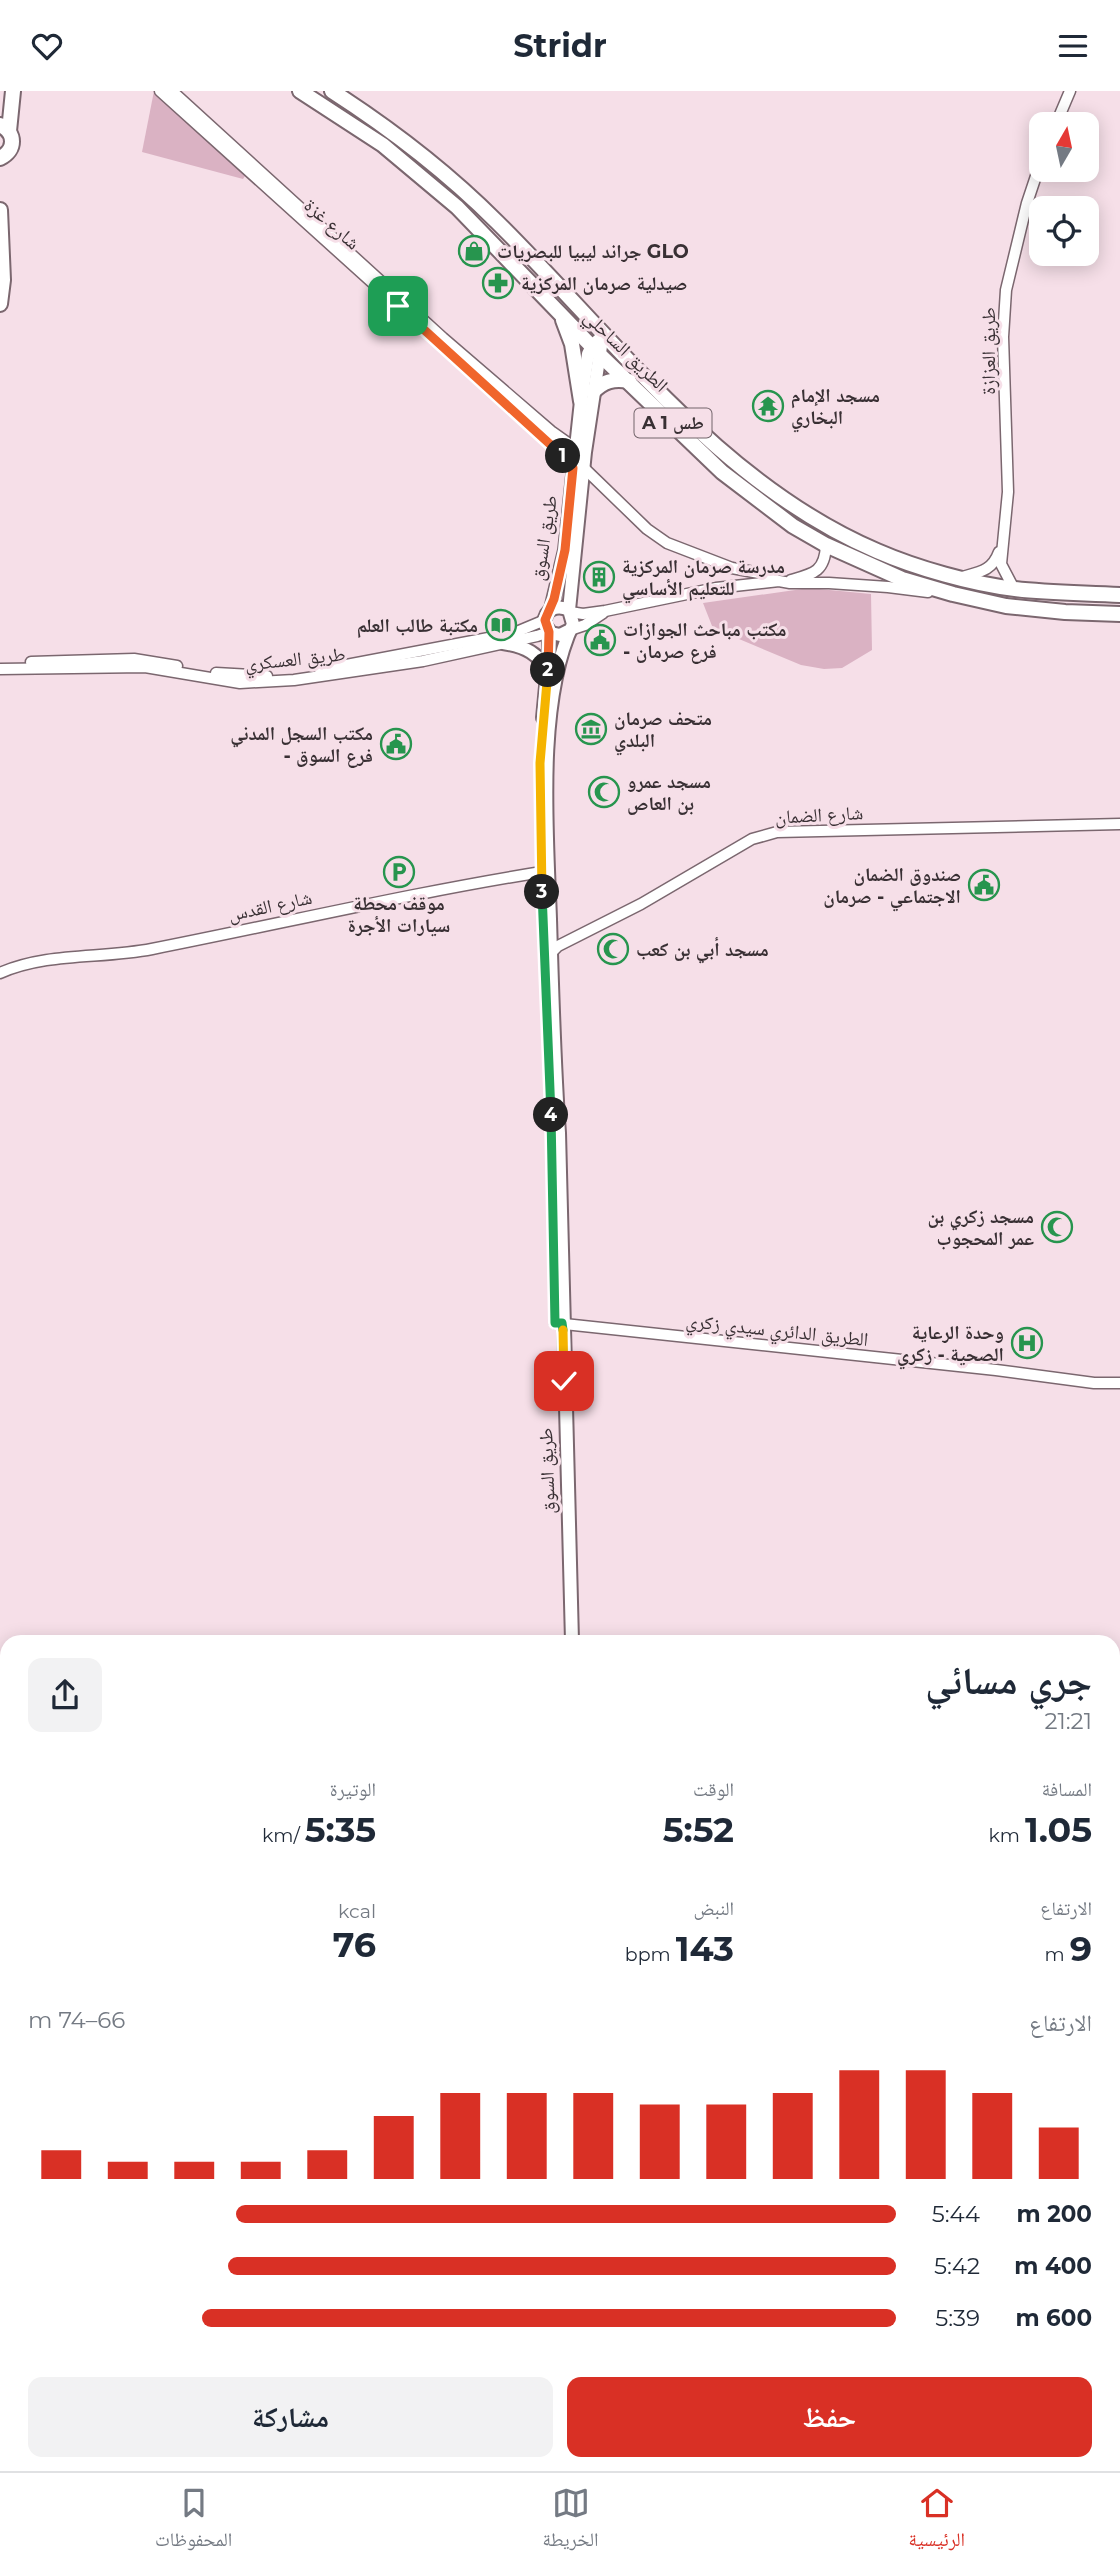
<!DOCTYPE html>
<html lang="ar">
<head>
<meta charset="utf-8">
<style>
	body { margin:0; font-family:Montserrat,"Noto Naskh Arabic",sans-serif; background:#f2f2f3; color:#1f2937; direction:rtl; height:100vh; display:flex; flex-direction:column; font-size:26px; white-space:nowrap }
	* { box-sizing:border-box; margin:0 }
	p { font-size:23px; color:#747a83 }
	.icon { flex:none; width:38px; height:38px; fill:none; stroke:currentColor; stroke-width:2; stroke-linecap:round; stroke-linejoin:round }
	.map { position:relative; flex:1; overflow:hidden; direction:ltr }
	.details { position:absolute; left:0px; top:1544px; width:1120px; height:836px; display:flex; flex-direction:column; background:#fff; border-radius:21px 21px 0 0; box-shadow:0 4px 18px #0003; direction:rtl }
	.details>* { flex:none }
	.needle { width:46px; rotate:9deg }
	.fabs { position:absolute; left:1029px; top:21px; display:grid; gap:14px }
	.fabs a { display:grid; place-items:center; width:70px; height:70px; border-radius:14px; background:#fff; box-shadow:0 4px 18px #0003; font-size:35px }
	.pin { position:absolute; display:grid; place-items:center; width:60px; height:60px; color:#fff; margin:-30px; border-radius:14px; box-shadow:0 4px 10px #0006 }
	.km { position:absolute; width:35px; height:35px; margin:-18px; border-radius:50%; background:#222; color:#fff; font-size:19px; line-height:35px; text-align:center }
	.round { display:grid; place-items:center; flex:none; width:74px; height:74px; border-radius:14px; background:#f2f2f3 }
	.summary { display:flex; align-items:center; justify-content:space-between; height:119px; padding:0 28px }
	h1 { font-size:38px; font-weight:700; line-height:52px }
	.figures { display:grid; grid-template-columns:repeat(3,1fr); gap:10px; height:119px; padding:7px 28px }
	.figures div { display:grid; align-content:center }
	.figures b { font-size:35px; font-weight:700 }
	.figures small { font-size:19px; font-weight:400 }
	.figures p { font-size:19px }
	.chart { height:196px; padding:14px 28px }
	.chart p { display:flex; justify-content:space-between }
	.chart svg { width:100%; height:126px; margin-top:7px; stroke:#d93025; stroke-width:6 }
	.action { display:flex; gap:14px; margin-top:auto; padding:14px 28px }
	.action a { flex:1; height:80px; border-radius:14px; background:#d93025; color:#fff; font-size:28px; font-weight:700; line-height:80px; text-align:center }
	.action a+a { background:#f2f2f3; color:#1f2937 }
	ul { padding:0 28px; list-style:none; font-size:23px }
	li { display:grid; grid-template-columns:112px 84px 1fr; align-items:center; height:52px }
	li i { height:18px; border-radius:9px; background:#d93025 }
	header { display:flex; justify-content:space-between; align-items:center; height:91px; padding:0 28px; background:#fff; font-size:32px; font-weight:700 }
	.menu { display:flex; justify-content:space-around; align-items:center; height:98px; border-top:2px solid #e0e1e3; background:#fff; font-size:19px; color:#747a83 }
	.menu a { display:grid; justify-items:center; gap:4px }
	.menu .selected { color:#d93025 }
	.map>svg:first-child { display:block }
	.green { fill:#dab2c3 }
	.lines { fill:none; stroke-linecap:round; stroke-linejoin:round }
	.minor-casing { stroke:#7b676f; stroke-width:13 }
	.major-casing { stroke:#7b676f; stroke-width:16 }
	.highway-casing { stroke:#7b676f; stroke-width:18 }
	.minor { stroke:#fff; stroke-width:10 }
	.major { stroke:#fff; stroke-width:12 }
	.highway { stroke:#fff; stroke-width:14 }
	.split-1-casing { stroke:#fff; stroke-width:14 }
	.split-2-casing { stroke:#fff; stroke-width:14 }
	.split-3-casing { stroke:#fff; stroke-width:14 }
	.split-4-casing { stroke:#fff; stroke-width:14 }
	.split-5-casing { stroke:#fff; stroke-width:14 }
	.split-6-casing { stroke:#fff; stroke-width:14 }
	.split-1 { stroke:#f0652b; stroke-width:9 }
	.split-2 { stroke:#f0652b; stroke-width:9 }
	.split-3 { stroke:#f5b400; stroke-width:9 }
	.split-4 { stroke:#22a559; stroke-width:9 }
	.split-5 { stroke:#22a559; stroke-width:9 }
	.split-6 { stroke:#f5b400; stroke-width:9 }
	.labels { text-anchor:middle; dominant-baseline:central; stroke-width:6; stroke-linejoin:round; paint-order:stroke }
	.shield { fill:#f6dfe8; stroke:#72646a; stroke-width:2 }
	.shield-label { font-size:18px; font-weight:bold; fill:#393034 }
	.street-label { font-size:19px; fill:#393034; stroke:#f6dfe8 }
	.poi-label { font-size:19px; font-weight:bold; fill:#393034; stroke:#f6dfe8; text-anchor:start }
</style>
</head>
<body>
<header><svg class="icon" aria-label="menu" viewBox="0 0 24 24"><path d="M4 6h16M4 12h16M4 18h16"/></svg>Stridr<svg class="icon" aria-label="heart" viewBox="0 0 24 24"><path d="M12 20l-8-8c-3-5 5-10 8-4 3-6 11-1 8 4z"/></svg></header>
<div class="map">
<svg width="1120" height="2380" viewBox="0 0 1120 2380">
	<rect width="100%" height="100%" fill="#f6dfe8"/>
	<g class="green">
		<polygon points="154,0 157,0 247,82 243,88 142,61"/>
		<polygon points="809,497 871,503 872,559 842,577 824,578 801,574 739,548 714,540 703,512"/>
	</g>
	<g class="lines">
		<g class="minor-casing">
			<g id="minor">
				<polyline points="160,0 549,351 573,377"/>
				<polyline points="172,0 443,247 551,340 575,357"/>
				<polyline points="1056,33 1070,0"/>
				<polyline points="584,377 647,438 667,452 732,477 759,482 776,489"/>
				<path d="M 962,486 C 980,481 992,480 999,461"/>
				<path d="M 791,489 C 813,483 825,481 826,454"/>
				<polyline points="1014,498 1001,473 1008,401 1003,246 1006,199 1027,112 1041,70"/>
				<polyline points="570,521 583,523 605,520 716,497 779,490 790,492 829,492 888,496 928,501"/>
				<polyline points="570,539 585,534 603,522"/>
				<polyline points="31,571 134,568 177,575"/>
				<polyline points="0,578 145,576 240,592 294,589 423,570 537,545 549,541"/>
				<polyline points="320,579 514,542 545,529"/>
				<polyline points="216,582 267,585"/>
				<polyline points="551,862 558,855 641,813 752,748 777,741 1120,733"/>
				<path d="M 0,882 C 48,861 101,868 152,858 C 284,832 415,801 548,780"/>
				<polyline points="555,1232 996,1279 1094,1292 1120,1292"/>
				<polyline points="0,1984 7,1981"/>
				<polyline points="1113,2026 1120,2052"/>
				<polyline points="417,2380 418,2373"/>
			</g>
		</g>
		<g class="major-casing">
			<g id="major">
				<polyline points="551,518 565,459 581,310 588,263 592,255 603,245"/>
				<polyline points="569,519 585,361 601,255"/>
				<path d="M 570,539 L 560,544 L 551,542 L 545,534 C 543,519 556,513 569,519 L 573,533 C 536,611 547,742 550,828 C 552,899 554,971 559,1042 L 572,1550"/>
				<path d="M 503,552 C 523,555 542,562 547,584"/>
				<polyline points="543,627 549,564 549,541"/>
				<polyline points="1113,1894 1120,1889"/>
				<polyline points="370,2380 383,2373"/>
			</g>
		</g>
		<g class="highway-casing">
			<g id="highway">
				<polyline points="300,0 383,54 457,116 599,263 722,381 793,435 826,454 902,488 953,503 1006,515 1065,521 1120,523"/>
				<path d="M 332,0 C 391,38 447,81 497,131 C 615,248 720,393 877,460 C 916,477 972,493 1015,498 C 1049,502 1085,502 1120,504"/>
				<path d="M 0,34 C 16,42 16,59 0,67"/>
				<polyline points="9,40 13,0"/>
				<polyline points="0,119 3,189 0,213"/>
				<polyline points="563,229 572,253 581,310"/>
				<path d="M 593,301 C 603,290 614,287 629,290"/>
			</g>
		</g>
		<use href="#minor" class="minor"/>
		<use href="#major" class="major"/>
		<use href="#highway" class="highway"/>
	</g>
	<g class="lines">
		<g class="split-1-casing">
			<polyline id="split-1" points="398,215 563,365"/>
		</g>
		<g class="split-2-casing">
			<polyline id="split-2" points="548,579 549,541 545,529 554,508 565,459 573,377 563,365"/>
		</g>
		<g class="split-3-casing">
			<polyline id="split-3" points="542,801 540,672 548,579"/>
		</g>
		<g class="split-4-casing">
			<polyline id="split-4" points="542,801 551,1024"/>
		</g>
		<g class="split-5-casing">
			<polyline id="split-5" points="551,1024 555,1232 562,1232 563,1239"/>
		</g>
		<g class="split-6-casing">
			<polyline id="split-6" points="563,1239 564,1290"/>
		</g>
		<use href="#split-1" class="split-1"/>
		<use href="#split-2" class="split-2"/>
		<use href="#split-3" class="split-3"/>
		<use href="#split-4" class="split-4"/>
		<use href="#split-5" class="split-5"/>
		<use href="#split-6" class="split-6"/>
	</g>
	<defs>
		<g id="shop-ring" transform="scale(1.575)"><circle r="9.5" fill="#f6dfe8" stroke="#27954e" stroke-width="1.5"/><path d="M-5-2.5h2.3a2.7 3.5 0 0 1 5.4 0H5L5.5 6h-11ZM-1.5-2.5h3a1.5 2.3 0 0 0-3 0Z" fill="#27954e"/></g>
		<g id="pharmacy-ring" transform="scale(1.575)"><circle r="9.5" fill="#f6dfe8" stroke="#27954e" stroke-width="1.5"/><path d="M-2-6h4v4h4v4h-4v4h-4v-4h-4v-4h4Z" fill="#27954e"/></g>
		<g id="temple-ring" transform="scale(1.575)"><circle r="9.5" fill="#f6dfe8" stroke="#27954e" stroke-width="1.5"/><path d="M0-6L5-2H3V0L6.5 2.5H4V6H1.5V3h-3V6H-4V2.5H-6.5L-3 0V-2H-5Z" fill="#27954e"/></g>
		<g id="building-ring" transform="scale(1.575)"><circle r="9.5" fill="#f6dfe8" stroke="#27954e" stroke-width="1.5"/><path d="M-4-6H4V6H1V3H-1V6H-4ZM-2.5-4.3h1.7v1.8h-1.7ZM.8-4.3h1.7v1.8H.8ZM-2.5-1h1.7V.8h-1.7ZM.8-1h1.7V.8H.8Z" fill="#27954e"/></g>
		<g id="library-ring" transform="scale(1.575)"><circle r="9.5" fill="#f6dfe8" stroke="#27954e" stroke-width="1.5"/><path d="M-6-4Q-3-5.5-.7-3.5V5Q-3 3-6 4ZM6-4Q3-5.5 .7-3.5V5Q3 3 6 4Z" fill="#27954e"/></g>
		<g id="civic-ring" transform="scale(1.575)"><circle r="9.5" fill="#f6dfe8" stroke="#27954e" stroke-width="1.5"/><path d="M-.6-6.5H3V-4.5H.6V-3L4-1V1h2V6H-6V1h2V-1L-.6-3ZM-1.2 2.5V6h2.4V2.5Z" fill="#27954e"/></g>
		<g id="museum-ring" transform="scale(1.575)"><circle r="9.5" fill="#f6dfe8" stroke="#27954e" stroke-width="1.5"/><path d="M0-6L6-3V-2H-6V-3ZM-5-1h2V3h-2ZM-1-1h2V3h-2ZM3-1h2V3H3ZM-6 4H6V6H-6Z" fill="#27954e"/></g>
		<g id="mosque-ring" transform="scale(1.575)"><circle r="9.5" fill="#f6dfe8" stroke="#27954e" stroke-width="1.5"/><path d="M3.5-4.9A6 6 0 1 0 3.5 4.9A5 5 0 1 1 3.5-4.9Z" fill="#27954e"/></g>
		<g id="parking-ring" transform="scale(1.575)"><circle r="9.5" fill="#f6dfe8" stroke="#27954e" stroke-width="1.5"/><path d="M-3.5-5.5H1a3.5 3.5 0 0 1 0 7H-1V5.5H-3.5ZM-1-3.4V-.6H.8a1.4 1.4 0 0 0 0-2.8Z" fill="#27954e"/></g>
		<g id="hospital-ring" transform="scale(1.575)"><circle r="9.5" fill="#f6dfe8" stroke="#27954e" stroke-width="1.5"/><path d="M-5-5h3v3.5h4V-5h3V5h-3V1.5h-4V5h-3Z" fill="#27954e"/></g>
	</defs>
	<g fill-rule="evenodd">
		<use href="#shop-ring" x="474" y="160"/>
		<use href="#pharmacy-ring" x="498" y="192"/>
		<use href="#temple-ring" x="768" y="315"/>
		<use href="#building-ring" x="599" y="486"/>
		<use href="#library-ring" x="501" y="534"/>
		<use href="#civic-ring" x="600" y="549"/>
		<use href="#museum-ring" x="591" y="638"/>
		<use href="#civic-ring" x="396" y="653"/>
		<use href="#mosque-ring" x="604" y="701"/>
		<use href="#parking-ring" x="399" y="781"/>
		<use href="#civic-ring" x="984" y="794"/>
		<use href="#mosque-ring" x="613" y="858"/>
		<use href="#mosque-ring" x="1057" y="1136"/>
		<use href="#hospital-ring" x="1027" y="1252"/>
	</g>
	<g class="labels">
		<rect class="shield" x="634.5" y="317.5" width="77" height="29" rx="5"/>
		<g class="shield-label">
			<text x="673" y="332">A 1 طس</text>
		</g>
		<g class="street-label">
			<text transform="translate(332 133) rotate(41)">شارع غزة</text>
			<text transform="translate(626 260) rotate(44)">الطريق الساحلي</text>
			<text transform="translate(988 260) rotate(-90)">طريق العزازة</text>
			<text transform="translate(544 447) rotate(-81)">طريق السوق</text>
			<text transform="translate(295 568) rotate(-6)">طريق العسكري</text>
			<text transform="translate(819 724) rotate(-3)">شارع الضمان</text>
			<text transform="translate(270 815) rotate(-12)">شارع القدس</text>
			<text transform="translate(777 1239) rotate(6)">الطريق الدائري سيدي زكري</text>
			<text transform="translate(547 1380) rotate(-92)">طريق السوق</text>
		</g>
		<g class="poi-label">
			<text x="497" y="160">جراند ليبيا للبصريات GLO</text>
			<text x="521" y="192">صيدلية صرمان المركزية</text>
			<text x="791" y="304">مسجد الإمام<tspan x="791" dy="22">البخاري</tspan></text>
			<text x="622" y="475">مدرسة صرمان المركزية<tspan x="622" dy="22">للتعليم الأساسي</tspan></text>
			<text x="478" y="534" text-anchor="end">مكتبة طالب العلم</text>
			<text x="623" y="538">مكتب مباحث الجوازات<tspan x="623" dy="22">- فرع صرمان</tspan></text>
			<text x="614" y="627">متحف صرمان<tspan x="614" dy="22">البلدي</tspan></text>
			<text x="373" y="642" text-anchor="end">مكتب السجل المدني<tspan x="373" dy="22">- فرع السوق</tspan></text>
			<text x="627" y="690">مسجد عمرو<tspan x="627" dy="22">بن العاص</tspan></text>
			<text x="961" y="783" text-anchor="end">صندوق الضمان<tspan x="961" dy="22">الاجتماعي - صرمان</tspan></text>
			<text x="399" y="812" text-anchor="middle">موقف محطة<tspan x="399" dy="22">سيارات الأجرة</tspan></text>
			<text x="636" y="858">مسجد أبي بن كعب</text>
			<text x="1034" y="1125" text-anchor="end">مسجد زكري بن<tspan x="1034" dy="22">عمر المحجوب</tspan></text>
			<text x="1004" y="1241" text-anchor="end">وحدة الرعاية<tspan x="1004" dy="22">الصحية - زكري</tspan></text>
		</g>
	</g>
</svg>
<div class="fabs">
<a><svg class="needle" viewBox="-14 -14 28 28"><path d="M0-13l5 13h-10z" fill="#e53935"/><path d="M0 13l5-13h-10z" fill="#747a83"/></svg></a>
<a><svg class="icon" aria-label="locate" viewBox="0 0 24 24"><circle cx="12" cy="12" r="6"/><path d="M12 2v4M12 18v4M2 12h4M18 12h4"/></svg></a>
</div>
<div class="pin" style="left:398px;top:215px;background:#1e9e55"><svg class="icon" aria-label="arrive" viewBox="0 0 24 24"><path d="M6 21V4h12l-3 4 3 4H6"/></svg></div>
<div class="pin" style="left:564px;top:1290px;background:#d93025"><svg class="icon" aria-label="check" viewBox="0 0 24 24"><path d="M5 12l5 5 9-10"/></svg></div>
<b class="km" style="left:563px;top:365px">1</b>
<b class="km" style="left:548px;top:579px">2</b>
<b class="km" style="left:542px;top:801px">3</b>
<b class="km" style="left:551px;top:1024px">4</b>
<section class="details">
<div class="summary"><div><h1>جري مسائي</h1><p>21:21</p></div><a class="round"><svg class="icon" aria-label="share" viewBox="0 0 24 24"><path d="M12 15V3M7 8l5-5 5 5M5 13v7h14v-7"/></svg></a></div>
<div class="figures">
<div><p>المسافة</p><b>1.05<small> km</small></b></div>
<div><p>الوقت</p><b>5:52</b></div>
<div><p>الوتيرة</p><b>5:35<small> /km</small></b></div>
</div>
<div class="figures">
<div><p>الارتفاع</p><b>9<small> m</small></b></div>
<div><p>النبض</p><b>143<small> bpm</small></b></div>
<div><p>kcal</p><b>76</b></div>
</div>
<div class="chart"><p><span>الارتفاع</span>66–74 m</p>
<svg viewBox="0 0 160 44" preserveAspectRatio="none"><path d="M5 44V34M15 44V38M25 44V38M35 44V38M45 44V34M55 44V22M65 44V14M75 44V14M85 44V14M95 44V18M105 44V18M115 44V14M125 44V6M135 44V6M145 44V14M155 44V26"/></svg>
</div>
<ul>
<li><b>200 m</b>5:44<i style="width:76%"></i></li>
<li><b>400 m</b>5:42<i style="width:77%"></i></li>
<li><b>600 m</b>5:39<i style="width:80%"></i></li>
</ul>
<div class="action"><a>حفظ</a><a>مشاركة</a></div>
</section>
</div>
<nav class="menu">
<a class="selected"><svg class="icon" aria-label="home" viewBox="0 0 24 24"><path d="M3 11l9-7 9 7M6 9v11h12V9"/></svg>الرئيسية</a>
<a><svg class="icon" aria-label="map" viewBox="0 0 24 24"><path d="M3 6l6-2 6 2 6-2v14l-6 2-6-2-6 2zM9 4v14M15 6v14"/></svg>الخريطة</a>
<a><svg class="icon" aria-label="saved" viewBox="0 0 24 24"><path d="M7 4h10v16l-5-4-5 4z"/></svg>المحفوظات</a>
</nav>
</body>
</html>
